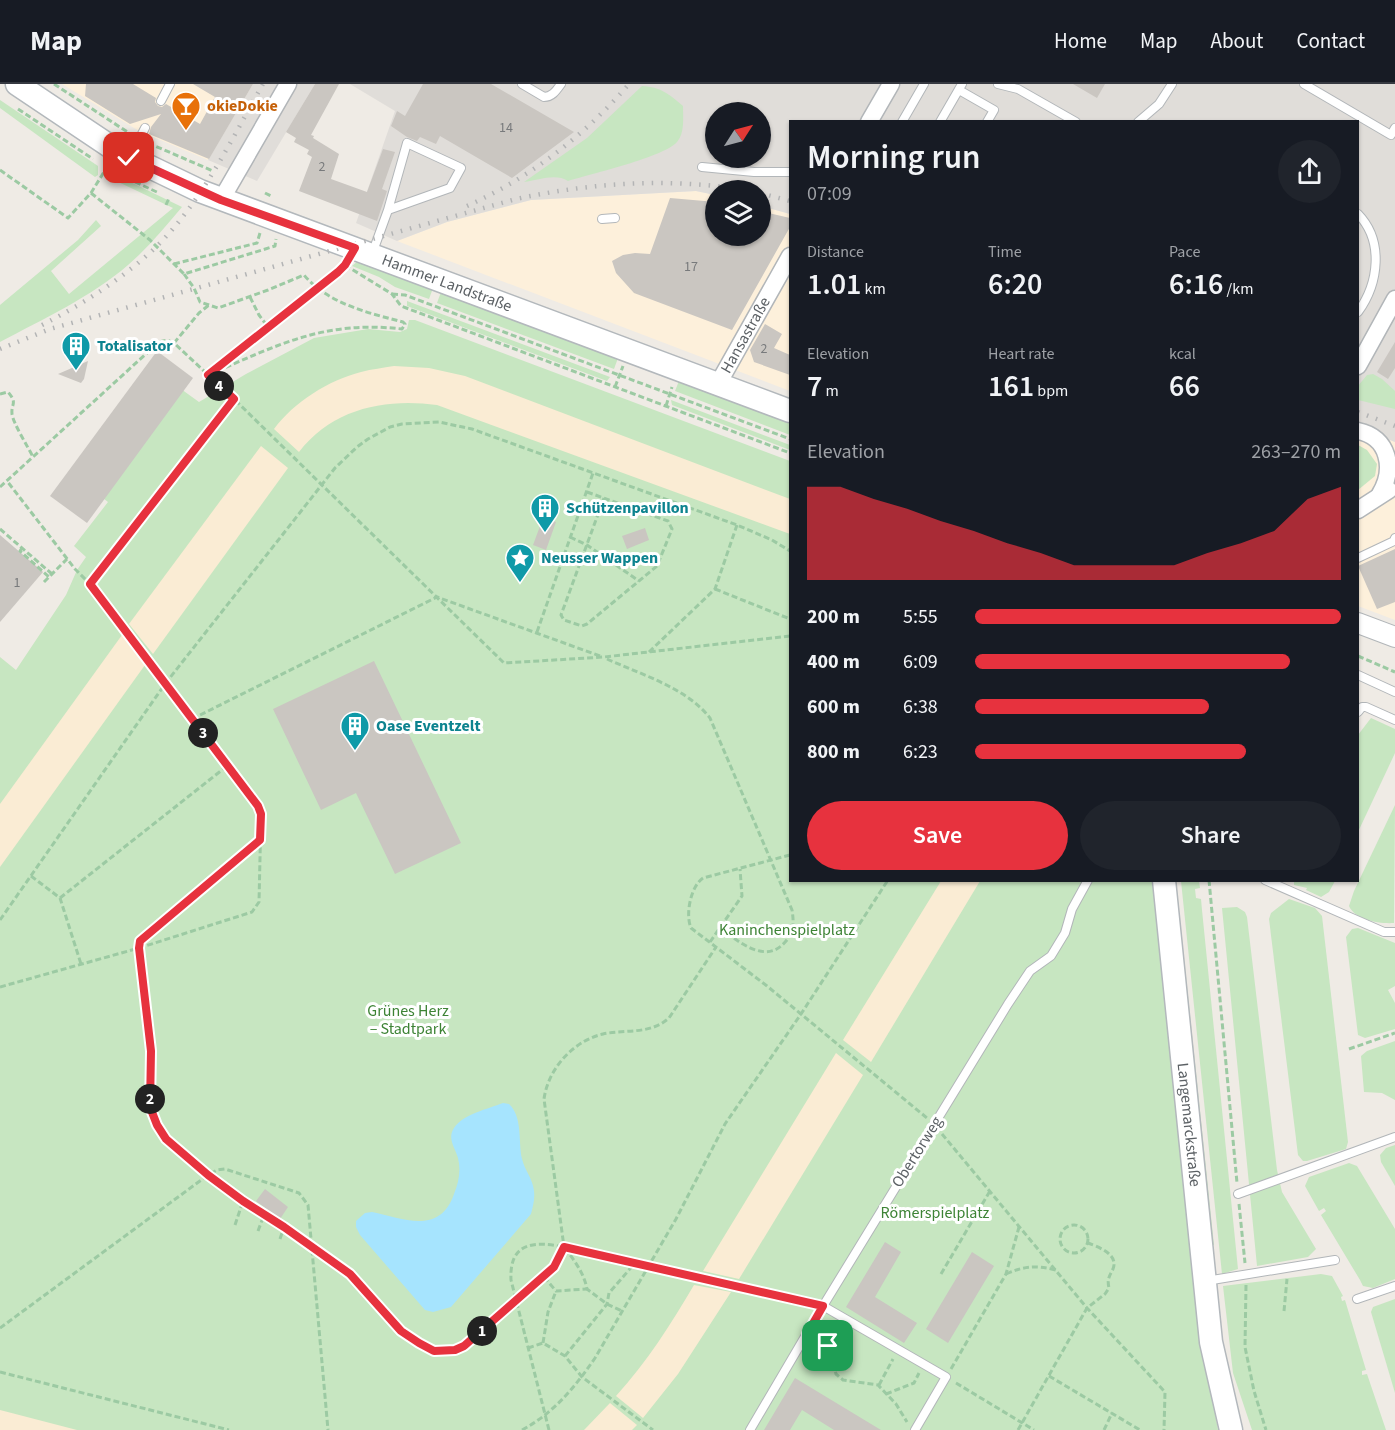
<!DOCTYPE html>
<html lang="en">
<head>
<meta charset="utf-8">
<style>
	body { margin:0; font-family:"Source Sans 3",sans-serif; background:#20242c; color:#f1f3f6; height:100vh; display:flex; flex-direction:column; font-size:22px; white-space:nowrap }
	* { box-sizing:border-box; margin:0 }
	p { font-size:20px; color:#9ea1a6 }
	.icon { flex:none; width:33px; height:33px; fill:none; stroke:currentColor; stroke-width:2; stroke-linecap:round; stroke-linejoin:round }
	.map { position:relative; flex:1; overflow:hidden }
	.side { position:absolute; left:789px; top:36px; width:570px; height:762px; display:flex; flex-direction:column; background:#171b24; border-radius:0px; box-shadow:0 2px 4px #0004 }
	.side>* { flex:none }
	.needle { width:39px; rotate:54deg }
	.tools { position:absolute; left:705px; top:18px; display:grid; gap:12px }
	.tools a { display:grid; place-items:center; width:66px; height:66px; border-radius:50%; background:#171b24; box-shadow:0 2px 4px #0004; font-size:30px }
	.pin { position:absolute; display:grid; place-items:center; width:51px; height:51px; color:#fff; margin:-26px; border-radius:12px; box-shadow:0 3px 9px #0006 }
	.km { position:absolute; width:30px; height:30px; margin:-15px; border-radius:50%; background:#222; color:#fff; font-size:16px; line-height:30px; text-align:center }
	.round { display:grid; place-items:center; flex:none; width:63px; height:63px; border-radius:32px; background:#20242c }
	.headline { display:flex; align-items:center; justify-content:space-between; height:102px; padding:0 18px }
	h1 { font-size:33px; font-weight:600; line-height:45px }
	.figures { display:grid; grid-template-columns:repeat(3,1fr); gap:9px; height:102px; padding:6px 18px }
	.figures div { display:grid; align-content:center }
	.figures b { font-size:30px; font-weight:600 }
	.figures small { font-size:16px; font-weight:400 }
	.figures p { font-size:16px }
	.chart { height:168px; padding:12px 18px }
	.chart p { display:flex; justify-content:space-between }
	.chart svg { width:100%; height:108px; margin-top:6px; fill:#e7323e; opacity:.7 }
	.primary-button { display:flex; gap:12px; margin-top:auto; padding:12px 18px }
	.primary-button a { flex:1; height:69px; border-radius:36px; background:#e7323e; color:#fff; font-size:24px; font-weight:600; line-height:69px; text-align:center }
	.primary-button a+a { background:#20242c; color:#f1f3f6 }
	ul { padding:0 18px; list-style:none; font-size:20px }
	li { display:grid; grid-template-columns:96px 72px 1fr; align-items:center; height:45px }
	li i { height:15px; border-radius:8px; background:#e7323e }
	header { display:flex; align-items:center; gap:36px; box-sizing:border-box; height:84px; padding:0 30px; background:#171b24; border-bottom:2px solid #363941 }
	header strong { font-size:28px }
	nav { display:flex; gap:33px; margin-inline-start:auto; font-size:21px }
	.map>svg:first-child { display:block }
	.commercial { fill:#fdf0db }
	.industrial { fill:#e0ddd9; fill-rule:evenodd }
	.green { fill:#c7e6c1 }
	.sand { fill:#faecd4 }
	.water { fill:#a6e4fe }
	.building { fill:#cac6c1 }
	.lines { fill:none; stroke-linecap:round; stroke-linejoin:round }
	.service-casing { stroke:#b2b6b9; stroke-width:10 }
	.minor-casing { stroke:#b2b6b9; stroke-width:19 }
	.tertiary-casing { stroke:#b2b6b9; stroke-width:22 }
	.secondary-casing { stroke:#b3b8bc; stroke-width:25 }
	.path { stroke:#9ccaa3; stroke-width:3; stroke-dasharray:6 3; stroke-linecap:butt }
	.service { stroke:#fff; stroke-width:8 }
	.minor { stroke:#fff; stroke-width:16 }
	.tertiary { stroke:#fff; stroke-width:20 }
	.secondary { stroke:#fff; stroke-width:22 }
	.rail { stroke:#b3b4b5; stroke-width:4.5; stroke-dasharray:1.5 8; stroke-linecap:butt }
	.route-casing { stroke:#fff; stroke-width:12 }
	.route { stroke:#e7323e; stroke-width:8 }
	.labels { text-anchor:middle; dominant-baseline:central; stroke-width:6; stroke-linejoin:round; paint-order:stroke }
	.number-label { font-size:14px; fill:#787a7c }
	.food-label { font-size:16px; font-weight:bold; fill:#c56008; stroke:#fff; text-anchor:start }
	.street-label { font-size:16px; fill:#5c6165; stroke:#fff }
	.culture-label { font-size:16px; font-weight:bold; fill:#0d838f; stroke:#fff; text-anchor:start }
	.park-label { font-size:16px; fill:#3d8335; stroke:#fff }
</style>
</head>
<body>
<header>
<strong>Map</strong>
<nav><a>Home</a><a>Map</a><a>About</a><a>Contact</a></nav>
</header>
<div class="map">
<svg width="1395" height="1346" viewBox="0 0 1395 1346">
	<rect width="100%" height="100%" fill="#efebe5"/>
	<g class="commercial">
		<polygon points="62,0 253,0 208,76 139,47"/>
		<polygon points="696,107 715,111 716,152 760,152 761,122 790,130 790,307 397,157 447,138 531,116"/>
		<polygon points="1358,344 1395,358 1395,536 1358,522"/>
	</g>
	<g class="industrial">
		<polygon points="253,0 315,0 257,97 208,76"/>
		<path d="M 350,0 L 1395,0 L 1395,358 L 1358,344 L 1358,38 L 790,38 L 790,130 L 761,122 L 760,106 L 716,106 L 715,111 L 696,107 L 531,116 L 447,138 L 397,157 L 356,139 L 395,27 ZM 716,28 L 760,28 L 760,74 L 716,74 Z"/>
	</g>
	<g class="green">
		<path d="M 642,2 C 661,3 669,10 683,22 C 683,33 685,49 677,58 C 664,73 591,90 568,97 C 556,89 538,96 524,98 L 587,54 Z"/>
		<polygon points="0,16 98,82 98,91 95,93 0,24"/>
		<path d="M 114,90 L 182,123 C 165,143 148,164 128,181 C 91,213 43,235 0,258 L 0,221 L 78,156 L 96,136 L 101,142 L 51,187 L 69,210 L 173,124 L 112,95 Z"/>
		<polygon points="358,177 433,204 429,215 395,203 379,193 352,182"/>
		<polygon points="441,208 618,274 614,285 437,219"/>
		<polygon points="407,217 610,293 607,297 407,222"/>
		<polygon points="409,236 415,236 790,377 790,796 1154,797 1202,1256 1218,1346 0,1346 0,573 16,586 66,511 77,486 86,473 74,462 108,418 99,411 181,305 199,318 246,290 314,254 368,245 400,248 407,245"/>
		<polygon points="1373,290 1382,295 1395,307 1395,325 1358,316 1358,302 1367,291"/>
		<polygon points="679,297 790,339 790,351 675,307"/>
		<polygon points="671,316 790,361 790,366 672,321"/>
		<polygon points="1358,361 1367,366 1377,380 1375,392 1358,406"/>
		<polygon points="1371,634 1395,645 1395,669 1358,748 1358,651"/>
		<path d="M 1395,721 L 1394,839 C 1379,840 1355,836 1349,822 L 1354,807 Z"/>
		<polygon points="1172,797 1176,797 1214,1161 1209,1162"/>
		<polygon points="1181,797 1199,797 1200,804 1195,805 1196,814 1201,815 1202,826 1238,1185 1222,1190"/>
		<polygon points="1294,797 1294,796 1335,797 1329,808 1321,813 1306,806 1307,804 1294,801"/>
		<polygon points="1289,815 1315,824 1322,832 1348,1058 1346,1065 1307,1077 1303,1077 1298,1071 1269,835 1271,829"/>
		<polygon points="1237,823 1245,828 1247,833 1277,1086 1282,1108 1316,1165 1308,1173 1257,1182 1222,824"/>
		<polygon points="1358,844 1395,859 1395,902 1388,906 1395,919 1395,945 1365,954 1358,951 1346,853 1352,845"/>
		<polygon points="1395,957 1395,1016 1382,1009 1364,1008 1361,972 1367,967"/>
		<polygon points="1395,1061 1395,1102 1381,1078 1380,1071 1386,1064"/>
		<polygon points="1349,1079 1357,1082 1395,1145 1395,1195 1373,1204 1363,1202 1360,1196 1321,1131 1326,1127 1324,1124 1319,1127 1305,1102 1309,1093"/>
		<polygon points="1321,1190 1332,1192 1343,1212 1341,1213 1342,1217 1345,1216 1366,1286 1362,1287 1362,1291 1367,1290 1386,1346 1252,1346 1233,1289 1223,1202"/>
		<polygon points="1395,1215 1395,1309 1371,1228 1373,1223"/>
	</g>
	<g class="sand">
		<path d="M 394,282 L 429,284 L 465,292 L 790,415 L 790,450 L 437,321 C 386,314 333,324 299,368 L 274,345 C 294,318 329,296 361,288 C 372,285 383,284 394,282 Z"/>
		<polygon points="261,362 288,384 153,570 129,540"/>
		<polygon points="122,551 145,581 0,783 0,720"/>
		<polygon points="941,797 980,797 871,978 843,956"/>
		<polygon points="836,969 863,991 739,1195 703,1187"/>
		<path d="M 694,1201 L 731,1208 L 678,1290 L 643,1334 L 616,1312 C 647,1278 671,1240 694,1201 Z"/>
		<polygon points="610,1319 637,1341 632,1346 584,1346"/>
		<polygon points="0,1326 77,1346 0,1346"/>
	</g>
	<path class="water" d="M 503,1019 L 509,1020 C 523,1033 518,1058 522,1075 C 525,1087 533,1095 534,1107 C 535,1115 533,1122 531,1130 L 451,1223 L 433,1228 L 425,1226 L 360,1151 L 356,1143 L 356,1137 L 365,1129 L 372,1128 C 404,1135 440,1151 454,1110 C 459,1098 461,1086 458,1074 C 455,1063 447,1055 454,1044 C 463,1030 488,1025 503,1019 Z"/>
	<g class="building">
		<polygon points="86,0 133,0 156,14 155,18 158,22 162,23 166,20 200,40 215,13 193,0 253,0 209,75 149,50 151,43 161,30 130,40 85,12"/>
		<polygon points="315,0 339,0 311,51 314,52 313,54 339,70 331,95 367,108 383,65 395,68 382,105 387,107 377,137 299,107 312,73 307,70 309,66 294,58 296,54 286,48"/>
		<polygon points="423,0 491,0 574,48 512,94 440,52 436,60 420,53 417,57 407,53 391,42 397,27 405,32"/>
		<polygon points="1073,0 1105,0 1097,14"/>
		<polygon points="670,114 716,118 716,152 760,152 760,127 790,134 790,143 732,246 634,209 616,189 612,177 623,171 635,169 650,170"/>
		<polygon points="765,240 782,250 774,264 790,271 790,291 754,278 750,266"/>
		<polygon points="1395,258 1395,284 1388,295 1377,288"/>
		<polygon points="157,267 193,294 87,439 50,412"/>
		<polygon points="88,277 84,295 81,299 58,290"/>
		<polygon points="543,434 556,438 546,466 533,461"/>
		<polygon points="645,444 649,456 627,465 622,452"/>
		<polygon points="0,451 43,488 0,538"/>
		<polygon points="1395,465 1395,518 1377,525 1358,482"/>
		<polygon points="374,577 461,759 395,790 356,709 321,726 273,625"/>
		<polygon points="265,1105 288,1123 280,1135 256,1117"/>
		<polygon points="885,1158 901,1168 875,1213 917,1239 904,1259 846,1223"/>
		<polygon points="972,1168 994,1182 948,1259 926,1245"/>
		<polygon points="795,1294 881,1346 834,1346 802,1326 790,1346 764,1346"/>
	</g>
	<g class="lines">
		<g class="service-casing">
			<g id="service">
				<path d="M 522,0 L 544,13 C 552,13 556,7 561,0"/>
				<polyline points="998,0 1018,5 1076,38"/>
				<polyline points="1304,0 1391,51 1395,44"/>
				<polyline points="959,6 994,26 987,38"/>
				<polyline points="161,17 170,0"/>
				<polyline points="902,38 924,0"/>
				<polyline points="940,38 962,0"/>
				<polyline points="1138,38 1159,20 1172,0"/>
				<polyline points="131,71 145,44"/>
				<polyline points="702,83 754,88 790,88"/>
				<path d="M 1358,130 C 1384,157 1379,199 1358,228"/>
				<polyline points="602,135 615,134"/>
				<polyline points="372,170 388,126 450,104 461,84 407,59 388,126"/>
				<polyline points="1358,474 1394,457 1395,454"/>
				<polyline points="1358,591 1395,608"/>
				<polyline points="1358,628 1362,623 1366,623 1395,636"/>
				<polyline points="1265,796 1384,848 1395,848"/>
				<polyline points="1238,1110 1395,1053"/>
				<polyline points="1206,1197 1335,1176"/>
				<polyline points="1357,1215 1395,1202"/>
				<polyline points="823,1222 946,1293 915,1346"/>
				<polyline points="750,1346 823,1222 1008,920 1030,887 1051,872 1065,849 1072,825 1088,796"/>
			</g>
		</g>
		<g class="minor-casing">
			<g id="minor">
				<polyline points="869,38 891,0"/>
				<polyline points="221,116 288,0"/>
				<polyline points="1358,282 1395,215"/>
				<path id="s1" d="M 718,300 L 790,172"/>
				<path d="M 1358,347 C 1389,353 1395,385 1380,410"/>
				<polyline points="1358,426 1389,406"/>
			</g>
		</g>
		<g class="tertiary-casing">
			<polyline id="tertiary" points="1358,539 1395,553"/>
		</g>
		<g class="secondary-casing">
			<g id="secondary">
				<path id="s2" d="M 17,0 L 117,67 L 200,107 L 790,327"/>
				<path id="s3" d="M 1164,796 L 1211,1258 L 1231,1346"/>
			</g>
		</g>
		<g class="path">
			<polyline points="54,0 129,49"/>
			<polyline points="18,25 93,75"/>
			<polyline points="148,59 213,87"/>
			<polyline points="0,86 68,134 91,109 107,83"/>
			<polyline points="135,98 159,109"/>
			<polyline points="91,109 150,156 184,190 275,162 276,155"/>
			<polyline points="265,109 273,113"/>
			<polyline points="166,121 169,114"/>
			<polyline points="174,180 257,159 260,149"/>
			<polyline points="345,181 392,210 401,222 790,369"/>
			<path d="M 184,190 L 194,204 L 200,218 L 218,224 L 268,206 L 304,191 C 327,219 368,229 403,238 L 405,240 L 402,245 C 324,236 278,261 208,291"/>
			<polyline points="392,210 405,211 790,355"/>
			<polyline points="250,213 259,231 268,243"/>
			<polyline points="174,259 199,229 209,221"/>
			<polyline points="212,288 345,181"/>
			<polyline points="615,303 623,282"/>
			<path d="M 0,310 L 8,308 C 18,320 11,319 12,330 C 13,339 28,363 33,373"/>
			<polyline points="666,322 672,303"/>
			<polyline points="0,403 159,258 167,256 174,259 234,315 504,579 604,573 790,552"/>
			<polyline points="587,408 668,437 672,445 657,482 587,540 582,542 564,536 561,531 604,414"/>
			<polyline points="0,445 52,490"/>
			<polyline points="570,453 587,461 639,497"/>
			<polyline points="22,464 20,467 49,493"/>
			<polyline points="44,498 67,475"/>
			<polyline points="90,500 234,315"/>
			<polyline points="715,505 790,535"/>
			<polyline points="537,548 593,389"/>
			<polyline points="649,568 715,505 737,441"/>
			<polyline points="1358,572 1395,588"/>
			<path d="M 607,575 C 640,590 687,604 710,634 L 792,826 C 794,839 794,847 786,857 C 766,882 738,857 720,844"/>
			<polyline points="192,635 437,513 600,572"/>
			<path d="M 260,756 L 140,857 L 139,864 L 151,967 L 150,1023 L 157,1041 L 166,1055 L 208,1091 L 243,1117 L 284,1143 L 350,1190 L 401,1247 L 419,1259 L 434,1267 L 455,1266 L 464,1262 L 554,1183 L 560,1174 L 564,1163 L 544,1015 C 548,985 573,957 603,950 C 626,945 650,951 669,934 L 716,863"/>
			<path d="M 790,771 L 703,794 C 691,802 685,830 691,844 L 767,902 L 927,1034"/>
			<polyline points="31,792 60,814 81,880"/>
			<polyline points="1209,796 1237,1099"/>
			<polyline points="60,814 227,682"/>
			<polyline points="0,836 165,600 335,384 357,363 368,355 390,343 402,340 439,338 472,345 737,441 772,456 790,467"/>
			<polyline points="710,858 742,812 740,785"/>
			<polyline points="0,903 139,864 252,828 259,818 261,730 258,722 90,500 75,485 7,397"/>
			<polyline points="1349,965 1395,949"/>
			<polyline points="942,1050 1087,1224 1165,1308 1164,1346"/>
			<polyline points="1239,1120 1245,1179"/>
			<circle cx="1074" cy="1155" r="14"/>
			<polyline points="235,1141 243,1117"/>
			<polyline points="258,1147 264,1131"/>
			<polyline points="280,1155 284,1143"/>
			<path d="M 565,1164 C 574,1176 584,1189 587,1205 L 607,1220 L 622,1227"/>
			<polyline points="941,1190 990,1107"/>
			<path d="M 1006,1190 C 1024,1182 1036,1181 1056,1186"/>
			<polyline points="544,1193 556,1207 587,1205"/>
			<polyline points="1246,1201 1245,1263 1254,1307 1266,1346"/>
			<polyline points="1284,1227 1287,1195"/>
			<polyline points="0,1244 208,1091 217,1086 225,1085 299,1109 308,1121 328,1346"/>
			<polyline points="816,1255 828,1262 838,1258 844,1246"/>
			<polyline points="543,1259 548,1228 556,1207"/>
			<polyline points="828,1262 836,1290 843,1296 878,1301 896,1320 907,1338"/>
			<polyline points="528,1264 543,1259 565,1272 582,1293 653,1346"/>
			<polyline points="565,1272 607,1220 609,1209 635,1179"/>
			<polyline points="951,1285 1006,1190 1019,1143"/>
			<polyline points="0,1288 229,1346"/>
			<polyline points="1049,1292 1140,1346"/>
			<polyline points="956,1299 1034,1346"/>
			<polyline points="879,1301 893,1275"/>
			<polyline points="886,1310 914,1299 919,1289"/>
			<path d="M 522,1346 C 554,1329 575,1303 595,1274 L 676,1135 L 725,1040 L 801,930 L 888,796"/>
			<path d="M 549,1346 L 511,1196 C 509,1158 534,1157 564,1163 L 812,1219"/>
			<path d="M 1018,1346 L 1087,1224 L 1105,1210 L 1109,1204 C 1107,1195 1109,1193 1113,1185 C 1119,1170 1098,1163 1088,1159"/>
			<polyline points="1104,1346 1112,1329"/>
		</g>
		<use href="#service" class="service"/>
		<use href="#minor" class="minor"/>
		<use href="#tertiary" class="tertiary"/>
		<use href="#secondary" class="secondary"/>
		<g class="rail">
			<polyline points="760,109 790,117"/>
			<path d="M 467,122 C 531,93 584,52 629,0"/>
			<path d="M 42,241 C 83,220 122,195 155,164 C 202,118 231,56 263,0"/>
			<path d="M 0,265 L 50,245 L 516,115 C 596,98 668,94 748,106"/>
			<polyline points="1358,328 1395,342"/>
		</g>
	</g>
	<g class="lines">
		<g class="route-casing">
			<polyline id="route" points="129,74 221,116 355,164 345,181 338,188 208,291 234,315 90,500 258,722 261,730 260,756 140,857 139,864 151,967 150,1023 157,1041 166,1055 208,1091 243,1117 284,1143 350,1190 401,1247 419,1259 434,1267 455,1266 464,1262 554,1183 564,1163 823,1222 807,1250 828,1262"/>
		</g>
		<use href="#route" class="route"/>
	</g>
	<defs>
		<g id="bar-pin" transform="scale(1.5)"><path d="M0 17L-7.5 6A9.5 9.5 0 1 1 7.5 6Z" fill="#e8710a" stroke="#fff"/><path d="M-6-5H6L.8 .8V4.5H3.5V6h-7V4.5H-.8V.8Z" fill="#fff"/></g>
		<g id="building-pin" transform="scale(1.5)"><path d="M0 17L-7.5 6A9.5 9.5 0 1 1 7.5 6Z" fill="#0f9aa8" stroke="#fff"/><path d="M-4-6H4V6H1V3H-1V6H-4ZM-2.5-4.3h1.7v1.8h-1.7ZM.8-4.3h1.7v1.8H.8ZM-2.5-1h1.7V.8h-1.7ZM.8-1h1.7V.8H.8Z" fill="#fff"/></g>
		<g id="sight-pin" transform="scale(1.5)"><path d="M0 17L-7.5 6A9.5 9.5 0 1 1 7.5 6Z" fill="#0f9aa8" stroke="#fff"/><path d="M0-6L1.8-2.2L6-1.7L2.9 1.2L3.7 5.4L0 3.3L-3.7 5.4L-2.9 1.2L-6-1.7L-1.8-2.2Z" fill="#fff"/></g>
	</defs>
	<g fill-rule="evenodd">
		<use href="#bar-pin" x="186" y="22"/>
		<use href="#building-pin" x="76" y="262"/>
		<use href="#building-pin" x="545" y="424"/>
		<use href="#sight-pin" x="520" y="474"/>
		<use href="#building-pin" x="355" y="642"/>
	</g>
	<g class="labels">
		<g class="number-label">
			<text x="506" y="44">14</text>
			<text x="322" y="83">2</text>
			<text x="691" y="183">17</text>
			<text x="764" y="265">2</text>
			<text x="17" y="499">1</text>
		</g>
		<g class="food-label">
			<text x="207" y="22">okieDokie</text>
		</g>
		<g class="street-label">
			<text stroke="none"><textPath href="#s2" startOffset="476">Hammer Landstraße</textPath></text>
			<text stroke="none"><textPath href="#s1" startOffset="56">Hansastraße</textPath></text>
			<text stroke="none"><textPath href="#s3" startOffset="246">Langemarckstraße</textPath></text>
			<text transform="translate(917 1068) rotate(-58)">Obertorweg</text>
		</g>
		<g class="culture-label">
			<text x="97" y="262">Totalisator</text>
			<text x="566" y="424">Schützenpavillon</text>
			<text x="541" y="474">Neusser Wappen</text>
			<text x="376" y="642">Oase Eventzelt</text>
		</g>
		<g class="park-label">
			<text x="787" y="846">Kaninchenspielplatz</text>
			<text x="408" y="927">Grünes Herz<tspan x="408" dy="18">– Stadtpark</tspan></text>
			<text x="935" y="1129">Römerspielplatz</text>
		</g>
	</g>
</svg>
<div class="tools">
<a><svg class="needle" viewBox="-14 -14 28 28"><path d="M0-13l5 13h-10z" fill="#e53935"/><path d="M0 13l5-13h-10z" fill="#9ea1a6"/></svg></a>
<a><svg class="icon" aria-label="layers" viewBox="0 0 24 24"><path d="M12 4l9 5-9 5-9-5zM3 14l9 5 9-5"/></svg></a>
</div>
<div class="pin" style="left:828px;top:1262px;background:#1e9e55"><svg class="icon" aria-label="arrive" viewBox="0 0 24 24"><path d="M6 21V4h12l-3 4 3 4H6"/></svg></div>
<div class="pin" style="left:129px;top:74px;background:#d93025"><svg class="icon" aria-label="check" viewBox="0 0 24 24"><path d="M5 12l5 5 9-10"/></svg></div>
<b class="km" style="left:482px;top:1247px">1</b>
<b class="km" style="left:150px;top:1015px">2</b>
<b class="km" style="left:203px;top:649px">3</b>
<b class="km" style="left:219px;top:302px">4</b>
<section class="side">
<div class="headline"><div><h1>Morning run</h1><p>07:09</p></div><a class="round"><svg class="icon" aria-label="share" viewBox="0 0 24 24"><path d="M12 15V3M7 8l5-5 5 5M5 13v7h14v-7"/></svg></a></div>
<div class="figures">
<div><p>Distance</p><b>1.01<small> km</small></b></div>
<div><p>Time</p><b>6:20</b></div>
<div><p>Pace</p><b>6:16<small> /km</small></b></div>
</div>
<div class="figures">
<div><p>Elevation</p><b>7<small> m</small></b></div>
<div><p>Heart rate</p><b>161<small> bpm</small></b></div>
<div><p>kcal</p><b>66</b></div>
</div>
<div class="chart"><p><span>Elevation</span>263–270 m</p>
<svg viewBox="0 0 160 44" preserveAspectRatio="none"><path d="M0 44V6L10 6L20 11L30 15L40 20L50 24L60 29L70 33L80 38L90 38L100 38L110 38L120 33L130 29L140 24L150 11L160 6V44z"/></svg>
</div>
<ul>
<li><b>200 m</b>5:55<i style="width:100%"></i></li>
<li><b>400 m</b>6:09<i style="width:86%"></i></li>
<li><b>600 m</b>6:38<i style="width:64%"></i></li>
<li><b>800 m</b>6:23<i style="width:74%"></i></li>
</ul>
<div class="primary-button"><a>Save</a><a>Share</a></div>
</section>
</div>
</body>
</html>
